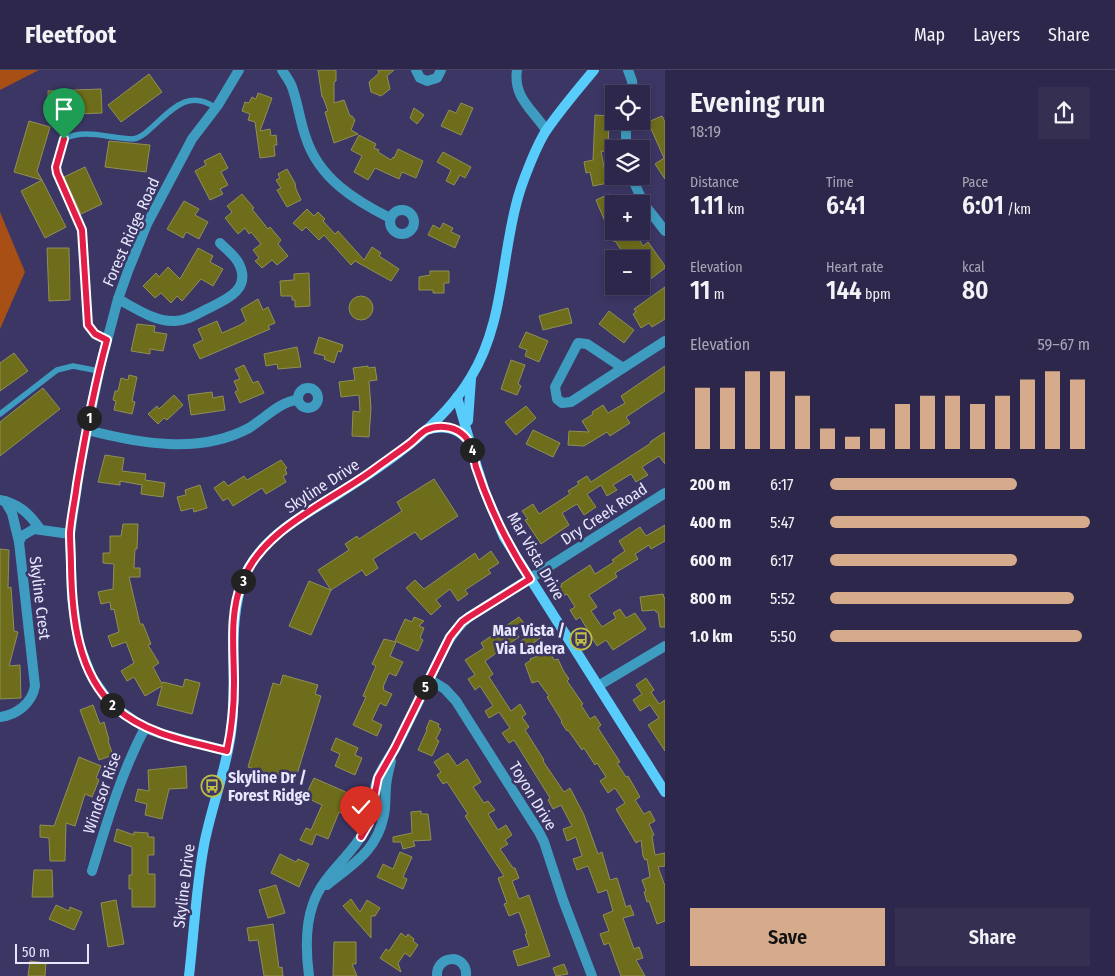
<!DOCTYPE html>
<html lang="en">
<head>
<meta charset="utf-8">
<style>
	body { margin:0; font-family:"Fira Sans Condensed",sans-serif; background:#353052; color:#f1f3f6; height:100vh; display:flex; flex-direction:column; font-size:19px; white-space:nowrap }
	* { box-sizing:border-box; margin:0 }
	p { font-size:16px; color:#a7a6b5 }
	.icon { flex:none; width:28px; height:28px; fill:none; stroke:currentColor; stroke-width:2; stroke-linecap:round; stroke-linejoin:round }
	.map { position:relative; flex:1; overflow:hidden }
	.drawer { display:flex; flex-direction:column; background:#2d284b; width:450px }
	.drawer>* { flex:none }
	.fabs { position:absolute; left:605px; top:15px; display:grid; gap:10px }
	.fabs a { display:grid; place-items:center; width:45px; height:45px; border-radius:0px; background:#2d284b; box-shadow:0 2px 8px #0003,0 0 0 1px #484463; font-size:25px }
	.scale { position:absolute; left:15px; bottom:12px; width:74px; box-sizing:border-box; padding-left:5px; border:2px solid #e7e6fd; border-top:0; font-size:14px; line-height:18px; white-space:nowrap; color:#e7e6fd; -webkit-text-stroke:4px #3c3664; paint-order:stroke }
	.pin { position:absolute; display:grid; place-items:center; width:42px; height:42px; color:#fff; margin:-51px -21px; border-radius:50% 50% 50% 0; rotate:-45deg; box-shadow:0 0 5px #0007 }
	.pin .icon { rotate:45deg }
	.km { position:absolute; width:25px; height:25px; margin:-12px; border-radius:50%; background:#222; color:#fff; font-size:14px; line-height:25px; text-align:center }
	.round { display:grid; place-items:center; flex:none; width:52px; height:52px; border-radius:0px; background:#353052 }
	.overview { display:flex; align-items:center; justify-content:space-between; height:85px; padding:0 25px }
	h1 { font-size:28px; font-weight:600; line-height:38px }
	.figures { display:grid; grid-template-columns:repeat(3,1fr); gap:8px; height:85px; padding:5px 25px }
	.figures div { display:grid; align-content:center }
	.figures b { font-size:25px; font-weight:600 }
	.figures small { font-size:14px; font-weight:400 }
	.figures p { font-size:14px }
	.chart { height:140px; padding:10px 25px }
	.chart p { display:flex; justify-content:space-between }
	.chart svg { width:100%; height:90px; margin-top:5px; stroke:#d6ab8b; stroke-width:6 }
	.cta { display:flex; gap:10px; margin-top:auto; padding:10px 25px }
	.cta a { flex:1; height:58px; border-radius:0px; background:#d6ab8b; color:#111; font-size:20px; font-weight:600; line-height:58px; text-align:center }
	.cta a+a { background:#353052; color:#f1f3f6 }
	ul { padding:0 25px; list-style:none; font-size:16px }
	li { display:grid; grid-template-columns:80px 60px 1fr; align-items:center; height:38px }
	li i { height:12px; border-radius:6px; background:#d6ab8b }
	header { display:flex; align-items:center; gap:30px; box-sizing:border-box; height:70px; padding:0 25px; background:#2d284b; border-bottom:1px solid #484463 }
	header strong { font-size:24px }
	nav { display:flex; gap:28px; margin-inline-start:auto; font-size:18px }
	main { display:flex; flex:1; min-height:0 }
	.map>svg:first-child { display:block }
	.forest { fill:#a74f14 }
	.building { fill:#6e6d1b; stroke:#8f8f56 }
	.lines { fill:none; stroke-linecap:round; stroke-linejoin:round }
	.lane { stroke:#3f9cc1; stroke-width:5.5 }
	.street { stroke:#3f9cc1; stroke-width:10 }
	.secondary { stroke:#58cdfc; stroke-width:10 }
	.route-casing { stroke:#fff; stroke-width:10 }
	.route { stroke:#e11d48; stroke-width:6 }
	.labels { text-anchor:middle; dominant-baseline:central; stroke-width:5; stroke-linejoin:round; paint-order:stroke }
	.street-label { font-size:16px; fill:#e7e6fd; stroke:#3c3664 }
	.poi-label { font-size:16px; font-weight:bold; fill:#e7e6fd; stroke:#3c3664; text-anchor:end }
</style>
</head>
<body>
<header>
<strong>Fleetfoot</strong>
<nav><a>Map</a><a>Layers</a><a>Share</a></nav>
</header>
<main>
<div class="map">
<svg width="665" height="906" viewBox="0 0 665 906">
	<rect width="100%" height="100%" fill="#3c3664"/>
	<g class="forest">
		<polygon points="0,0 39,0 0,20"/>
		<polygon points="0,142 25,202 0,259"/>
	</g>
	<g class="building">
		<polygon points="318,0 336,0 336,11 334,12 334,33 344,30 350,46 352,46 355,50 351,60 358,64 334,73 325,42 328,41 323,27 322,27"/>
		<polygon points="378,0 394,0 387,6 390,19 381,26 371,22 369,12 379,3"/>
		<polygon points="149,4 162,22 121,52 108,35"/>
		<polygon points="101,19 102,43 48,45 48,21"/>
		<polygon points="258,23 272,28 260,61 270,59 271,66 276,65 277,75 274,75 275,86 260,88 255,52 248,50 250,44 242,41 245,32 249,33 252,27 256,29"/>
		<polygon points="461,33 473,38 461,65 441,56 449,40 456,43"/>
		<polygon points="414,38 424,45 417,54 410,48"/>
		<polygon points="595,45 609,46 608,82 601,81 605,102 610,101 613,112 593,116 590,102 586,103 584,92 593,90"/>
		<polygon points="662,46 665,52 665,109 655,94 664,88 648,52"/>
		<polygon points="29,51 50,57 37,101 42,110 14,102"/>
		<polygon points="359,65 376,74 374,78 379,80 378,82 391,90 393,87 394,88 398,79 423,91 416,108 402,102 399,109 375,98 368,110 354,102 362,86 351,80"/>
		<polygon points="109,71 150,75 146,102 105,97"/>
		<polygon points="443,82 471,97 465,108 460,105 454,115 446,111 451,100 437,92"/>
		<polygon points="220,83 228,98 221,102 228,115 220,119 223,124 210,130 195,101 206,95 204,91"/>
		<polygon points="85,97 102,134 81,144 64,107"/>
		<polygon points="287,99 295,113 296,119 301,130 287,137 277,120 281,118 276,110 280,108 278,104"/>
		<polygon points="42,110 66,157 45,168 21,121"/>
		<polygon points="242,124 254,138 252,139 268,159 270,157 281,170 278,174 288,186 277,195 272,190 262,198 255,191 259,188 253,180 261,174 251,162 249,164 245,158 238,164 225,148 232,142 227,136"/>
		<polygon points="609,124 614,134 614,161 634,161 643,176 648,172 665,196 665,198 648,211 641,203 641,189 627,189 614,169 614,172 609,161 596,130"/>
		<polygon points="184,131 199,139 195,145 208,152 199,169 186,162 183,168 167,159"/>
		<polygon points="307,139 314,146 318,142 325,149 323,151 335,164 338,161 364,190 372,177 381,183 379,186 399,199 391,211 355,191 351,195 324,165 319,170 306,157 302,161 293,153"/>
		<polygon points="443,153 453,158 451,162 460,166 455,178 428,165 433,155 440,159"/>
		<polygon points="47,178 69,178 70,230 49,231"/>
		<polygon points="198,178 213,186 210,192 223,199 213,216 201,209 182,231 177,226 171,233 161,223 155,228 143,216 156,203 159,207 168,197 180,209"/>
		<polygon points="430,201 449,201 449,213 444,213 444,223 433,223 433,220 419,220 419,207 430,205"/>
		<polygon points="309,203 310,236 295,237 295,230 292,230 292,226 281,226 280,211 294,210 294,204"/>
		<polygon points="665,217 665,249 652,257 649,253 641,258 633,244 636,242 634,239"/>
		<circle cx="361" cy="238" r="12"/>
		<polygon points="258,229 263,240 268,237 275,253 268,256 270,259 200,289 193,275 203,270 198,259 217,251 222,263 240,255 246,251 241,239"/>
		<polygon points="568,238 572,253 543,260 539,246"/>
		<polygon points="609,241 634,260 624,273 599,254"/>
		<polygon points="137,254 155,256 154,262 167,264 163,281 150,279 150,284 131,281"/>
		<polygon points="526,262 548,271 539,292 525,286 527,280 519,277"/>
		<polygon points="319,267 343,275 341,282 338,281 334,293 324,289 325,286 314,283"/>
		<polygon points="297,277 301,297 278,299 277,294 266,296 264,284"/>
		<polygon points="14,283 28,301 0,321 0,293"/>
		<polygon points="511,290 525,295 518,314 521,316 517,325 501,319"/>
		<polygon points="244,295 253,313 258,311 264,323 240,333 235,322 238,320 234,311 240,309 235,299"/>
		<polygon points="368,296 368,298 375,297 377,310 369,311 371,338 369,367 352,366 353,341 360,342 359,325 341,327 339,312 355,310 353,298"/>
		<polygon points="665,296 665,321 626,347 630,353 610,366 607,362 584,376 568,375 569,361 589,362 582,351 593,344 592,342 603,335 608,343 625,333 621,326"/>
		<polygon points="129,305 137,307 132,331 135,332 132,344 114,340 116,331 113,330 115,321 118,321 121,308 128,310"/>
		<polygon points="43,318 60,339 0,386 0,352"/>
		<polygon points="212,322 213,328 223,326 225,340 191,345 188,325"/>
		<polygon points="174,325 183,335 167,350 164,348 158,354 148,344 157,336 159,339"/>
		<polygon points="526,336 536,348 516,365 505,352"/>
		<polygon points="533,360 560,373 553,387 526,374"/>
		<polygon points="665,362 665,394 659,386 642,397 648,405 636,412 631,404 613,415 617,420 607,426 601,415 587,424 596,437 584,445 577,434 562,443 569,455 541,474 525,450 528,449 522,441 533,434 539,444 570,424 568,421 579,414 577,412 587,406 591,412 651,373 650,372"/>
		<polygon points="105,385 124,388 122,401 146,404 145,410 165,413 163,427 141,424 142,415 120,411 120,415 98,412"/>
		<polygon points="281,390 287,398 285,399 287,404 283,406 286,412 266,424 262,418 233,436 228,428 223,431 214,418 224,411 228,416 244,406 247,410"/>
		<polygon points="434,409 458,446 421,470 415,462 373,489 378,498 366,506 362,500 331,520 311,565 289,556 309,511 331,520 318,500 349,480 345,474 357,466 359,469 402,441 397,432"/>
		<polygon points="200,415 207,438 194,442 193,438 181,441 177,427 186,425 185,420"/>
		<polygon points="123,454 138,454 137,479 135,479 134,498 140,498 140,507 129,507 140,554 143,554 151,574 148,575 159,593 153,597 162,614 163,612 183,617 185,609 200,613 192,644 157,635 162,616 145,626 134,607 127,611 121,601 134,593 126,572 112,577 108,566 119,562 114,539 111,540 110,532 101,534 98,522 113,519 114,494 103,493 103,483 110,483 110,466 121,466"/>
		<polygon points="665,455 665,471 651,479 649,475 635,484 638,489 615,503 617,507 589,525 597,537 591,541 602,557 616,548 613,543 620,539 626,548 635,543 646,559 613,580 606,570 597,576 580,547 576,550 570,540 575,537 567,524 563,526 558,518 562,516 561,514 590,495 595,504 614,492 612,490 625,481 619,471 640,457 646,466"/>
		<polygon points="0,479 9,480 8,518 11,517 14,561 18,562 9,596 20,595 21,628 0,629"/>
		<polygon points="491,481 499,493 488,500 491,503 465,520 468,524 458,531 450,519 436,530 441,536 431,545 406,518 415,510 424,519 475,483 479,490"/>
		<polygon points="663,524 665,530 665,557 660,557 658,542 656,542 655,540 642,541 640,527"/>
		<polygon points="414,547 424,551 419,556 424,558 420,568 423,570 418,581 395,571 405,549 412,552"/>
		<polygon points="519,547 524,553 514,560 519,567 485,591 493,604 489,607 511,641 520,634 526,644 522,647 529,657 525,660 544,690 543,691 564,722 570,718 584,745 598,784 602,782 610,810 617,808 626,837 630,835 634,845 623,848 634,879 639,877 643,888 636,890 645,906 621,906 609,873 604,875 600,864 609,861 603,845 613,841 607,820 598,823 588,796 577,800 573,789 582,786 576,767 567,771 563,759 572,756 561,735 553,739 548,730 550,728 514,670 509,673 502,663 510,658 499,642 489,648 485,641 493,636 480,616 475,620 468,609 475,605 465,590 484,578 481,573"/>
		<polygon points="539,560 543,566 524,580 519,572"/>
		<polygon points="384,569 396,572 390,586 403,592 396,606 389,603 383,617 384,618 383,620 392,624 386,636 380,633 372,650 382,655 377,666 353,655 366,627 363,626 376,596 372,594"/>
		<polygon points="550,581 554,590 558,589 563,600 569,609 567,611 583,634 581,635 590,649 595,646 601,655 598,658 620,692 617,693 626,707 628,706 640,727 635,730 644,744 650,741 655,751 649,754 654,765 652,766 655,785 665,783 665,796 658,797 665,816 665,851 657,854 649,831 647,832 644,822 646,821 642,810 650,807 647,789 645,790 643,786 641,770 636,773 616,739 625,733 615,718 608,723 600,711 606,707 597,693 595,695 584,678 582,680 568,660 567,661 561,652 562,651 547,627 549,626 538,611 532,613 525,594 531,590 530,589"/>
		<polygon points="283,605 318,615 315,624 321,626 295,711 248,697 273,613 280,615"/>
		<polygon points="646,608 654,620 651,622 659,634 665,630 665,681 648,655 659,648 650,635 640,641 633,630 642,624 636,615"/>
		<polygon points="93,635 100,654 104,652 109,670 108,671 113,685 99,690 80,640"/>
		<polygon points="430,650 439,654 438,657 441,659 436,669 439,671 432,686 418,680 427,660 426,659"/>
		<polygon points="336,668 358,678 355,685 362,688 355,705 335,696 340,684 331,680"/>
		<polygon points="448,683 457,696 467,689 481,712 473,717 484,733 488,731 495,740 488,744 498,760 506,755 512,765 505,770 508,774 500,779 513,798 515,798 519,808 512,811 519,829 529,825 550,886 518,896 513,881 529,876 525,864 527,864 519,842 509,846 504,834 507,833 498,808 504,806 465,746 468,744 447,712 443,714 437,705 441,702 434,692"/>
		<polygon points="79,687 101,696 96,708 99,710 92,727 85,724 75,756 66,753 65,791 50,791 49,768 40,767 40,755 54,756"/>
		<polygon points="186,696 187,718 169,719 162,749 145,745 147,734 135,731 138,719 149,721 148,700"/>
		<polygon points="314,708 357,727 348,746 339,742 328,769 316,764 312,775 300,770 306,758 311,760 322,735 305,727"/>
		<polygon points="421,741 421,744 428,744 431,770 413,771 415,776 403,779 401,772 393,772 393,767 412,763 411,742"/>
		<polygon points="117,759 134,765 134,762 148,763 148,767 154,767 154,785 148,785 148,804 155,804 155,837 132,837 132,819 129,819 129,805 132,805 132,777 114,771"/>
		<polygon points="400,782 412,787 403,807 407,809 403,819 377,807 383,794 393,799"/>
		<polygon points="280,784 296,792 298,789 309,794 299,817 271,803"/>
		<polygon points="34,800 52,800 53,827 32,827"/>
		<polygon points="276,815 285,843 268,848 259,820"/>
		<polygon points="351,829 360,842 367,830 380,838 375,846 371,846 371,868 343,836"/>
		<polygon points="116,830 124,874 108,877 101,833"/>
		<polygon points="56,835 69,841 70,837 82,842 74,860 49,849"/>
		<polygon points="273,854 279,898 282,897 283,906 264,906 258,870 249,871 247,858"/>
		<polygon points="401,863 406,867 408,864 414,869 413,871 418,875 410,887 405,883 398,893 401,902 380,888 386,879 389,881"/>
		<polygon points="334,872 356,872 356,894 352,894 357,906 333,906"/>
		<polygon points="30,891 46,893 45,906 28,906"/>
		<polygon points="564,894 568,904 556,906 553,898"/>
	</g>
	<g class="lines">
		<g class="lane">
			<path d="M 107,270 L 95,264 L 88,255 L 82,160 L 57,103 L 56,97 L 64,69 C 86,58 110,69 133,69 C 140,68 145,64 150,59 C 171,41 187,18 216,38"/>
			<polyline points="0,344 57,300 73,296 99,301"/>
		</g>
		<g class="street">
			<path d="M 282,0 C 285,5 290,11 292,17 C 298,33 300,52 306,68 C 319,108 354,130 390,148"/>
			<polyline points="416,0 420,8 427,11 437,8 441,0"/>
			<path d="M 517,0 C 513,27 532,39 546,60"/>
			<polyline points="628,0 632,11 633,24"/>
			<polyline points="626,79 626,60 628,51"/>
			<polyline points="631,106 644,134 665,161"/>
			<circle cx="402" cy="152" r="12"/>
			<path d="M 118,229 C 135,238 155,252 175,251 C 187,251 197,244 207,239 C 226,230 253,219 238,192 C 234,185 226,179 220,173"/>
			<polygon points="578,273 587,274 623,298 571,332 562,333 557,329 555,317"/>
			<polyline points="623,298 665,271"/>
			<circle cx="308" cy="328" r="10"/>
			<path d="M 87,360 C 138,373 199,385 249,358 C 264,349 280,331 298,330"/>
			<path d="M 0,430 C 19,434 29,443 40,459"/>
			<polyline points="5,431 12,443 19,472"/>
			<polyline points="429,609 445,619 456,631 539,762 544,772 563,830 592,906"/>
			<polyline points="598,616 665,576"/>
			<path d="M 0,647 C 17,645 32,633 35,616 L 19,472 L 22,466 L 34,459 L 70,464"/>
			<polyline points="227,681 162,664 145,658 122,642 106,627 92,607 79,574 72,527 70,464 80,396 99,301 118,229 128,201 147,154 192,69 218,35 239,0"/>
			<path d="M 92,801 C 107,752 121,703 145,658"/>
			<path d="M 327,815 C 353,794 377,781 384,745 C 386,736 385,727 386,718 C 386,709 389,700 391,691"/>
			<path d="M 309,906 C 306,883 305,856 313,834 C 323,804 351,787 365,760 C 374,744 371,725 378,708 C 382,696 391,687 397,675 C 408,654 418,632 429,610 C 440,587 449,563 469,547 L 665,423"/>
			<path d="M 437,906 C 436,884 468,883 466,906"/>
		</g>
		<g class="secondary">
			<polyline points="457,327 477,397 485,422 504,467 665,722"/>
			<polyline points="468,351 471,309"/>
			<path d="M 426,360 C 443,355 457,357 469,371"/>
			<path d="M 189,906 C 194,863 196,818 204,775 C 211,738 226,701 231,663 C 238,614 227,564 241,516 C 246,498 259,481 272,469 C 291,451 316,438 338,424 C 385,395 442,356 471,307 C 503,255 501,193 516,135 C 520,117 537,73 548,58 C 562,38 578,19 594,0"/>
		</g>
	</g>
	<g class="lines">
		<g class="route-casing">
			<path id="route" d="M 64,69 L 56,97 L 57,103 L 82,160 L 88,255 L 95,264 L 107,270 C 94,317 85,366 77,414 C 75,431 71,447 70,463 C 70,474 71,486 71,497 C 72,545 77,604 116,638 C 147,665 188,671 227,681 C 232,658 234,636 234,613 C 234,580 229,544 242,512 C 262,459 328,433 372,401 C 384,392 396,384 408,375 C 414,371 419,364 426,360 C 437,355 452,356 461,363 C 473,372 473,385 476,397 C 489,437 507,474 530,509 L 469,547 L 462,552 L 450,567 L 395,678 L 378,708 L 369,753 L 361,767"/>
		</g>
		<use href="#route" class="route"/>
	</g>
	<defs>
		<g id="bus-ring" transform="scale(1.125)"><circle r="9.5" fill="#3c3664" stroke="#c0be40" stroke-width="1.5"/><path d="M-5-6H5V4H4V6H2V4H-2V6H-4V4H-5ZM-3.5-4V0h7V-4ZM-3.5 1.2v1.5H-2V1.2ZM2 1.2v1.5H3.5V1.2Z" fill="#c0be40"/></g>
	</defs>
	<g fill-rule="evenodd">
		<use href="#bus-ring" x="581" y="569"/>
		<use href="#bus-ring" x="212" y="716"/>
	</g>
	<g class="labels">
		<g class="street-label">
			<text transform="translate(131 162) rotate(-66)">Forest Ridge Road</text>
			<text transform="translate(322 416) rotate(-33)">Skyline Drive</text>
			<text transform="translate(604 444) rotate(-33)">Dry Creek Road</text>
			<text transform="translate(536 486) rotate(60)">Mar Vista Drive</text>
			<text transform="translate(40 528) rotate(83)">Skyline Crest</text>
			<text transform="translate(102 723) rotate(-71)">Windsor Rise</text>
			<text transform="translate(533 726) rotate(59)">Toyon Drive</text>
			<text transform="translate(184 816) rotate(-83)">Skyline Drive</text>
		</g>
		<g class="poi-label">
			<text x="565" y="560">Mar Vista /<tspan x="565" dy="18">Via Ladera</tspan></text>
			<text x="228" y="707" text-anchor="start">Skyline Dr /<tspan x="228" dy="18">Forest Ridge</tspan></text>
		</g>
	</g>
</svg>
<div class="fabs">
<a><svg class="icon" aria-label="locate" viewBox="0 0 24 24"><circle cx="12" cy="12" r="6"/><path d="M12 2v4M12 18v4M2 12h4M18 12h4"/></svg></a>
<a><svg class="icon" aria-label="layers" viewBox="0 0 24 24"><path d="M12 4l9 5-9 5-9-5zM3 14l9 5 9-5"/></svg></a>
<a>+</a>
<a>−</a>
</div>
<div class="scale">50 m</div>
<div class="pin" style="left:64px;top:69px;background:#1e9e55"><svg class="icon" aria-label="arrive" viewBox="0 0 24 24"><path d="M6 21V4h12l-3 4 3 4H6"/></svg></div>
<div class="pin" style="left:361px;top:767px;background:#d93025"><svg class="icon" aria-label="check" viewBox="0 0 24 24"><path d="M5 12l5 5 9-10"/></svg></div>
<b class="km" style="left:89px;top:348px">1</b>
<b class="km" style="left:112px;top:635px">2</b>
<b class="km" style="left:243px;top:511px">3</b>
<b class="km" style="left:472px;top:380px">4</b>
<b class="km" style="left:425px;top:617px">5</b>
</div>
<section class="drawer">
<div class="overview"><div><h1>Evening run</h1><p>18:19</p></div><a class="round"><svg class="icon" aria-label="share" viewBox="0 0 24 24"><path d="M12 15V3M7 8l5-5 5 5M5 13v7h14v-7"/></svg></a></div>
<div class="figures">
<div><p>Distance</p><b>1.11<small> km</small></b></div>
<div><p>Time</p><b>6:41</b></div>
<div><p>Pace</p><b>6:01<small> /km</small></b></div>
</div>
<div class="figures">
<div><p>Elevation</p><b>11<small> m</small></b></div>
<div><p>Heart rate</p><b>144<small> bpm</small></b></div>
<div><p>kcal</p><b>80</b></div>
</div>
<div class="chart"><p><span>Elevation</span>59–67 m</p>
<svg viewBox="0 0 160 44" preserveAspectRatio="none"><path d="M5 44V14M15 44V14M25 44V6M35 44V6M45 44V18M55 44V34M65 44V38M75 44V34M85 44V22M95 44V18M105 44V18M115 44V22M125 44V18M135 44V10M145 44V6M155 44V10"/></svg>
</div>
<ul>
<li><b>200 m</b>6:17<i style="width:72%"></i></li>
<li><b>400 m</b>5:47<i style="width:100%"></i></li>
<li><b>600 m</b>6:17<i style="width:72%"></i></li>
<li><b>800 m</b>5:52<i style="width:94%"></i></li>
<li><b>1.0 km</b>5:50<i style="width:97%"></i></li>
</ul>
<div class="cta"><a>Save</a><a>Share</a></div>
</section>
</main>
</body>
</html>
